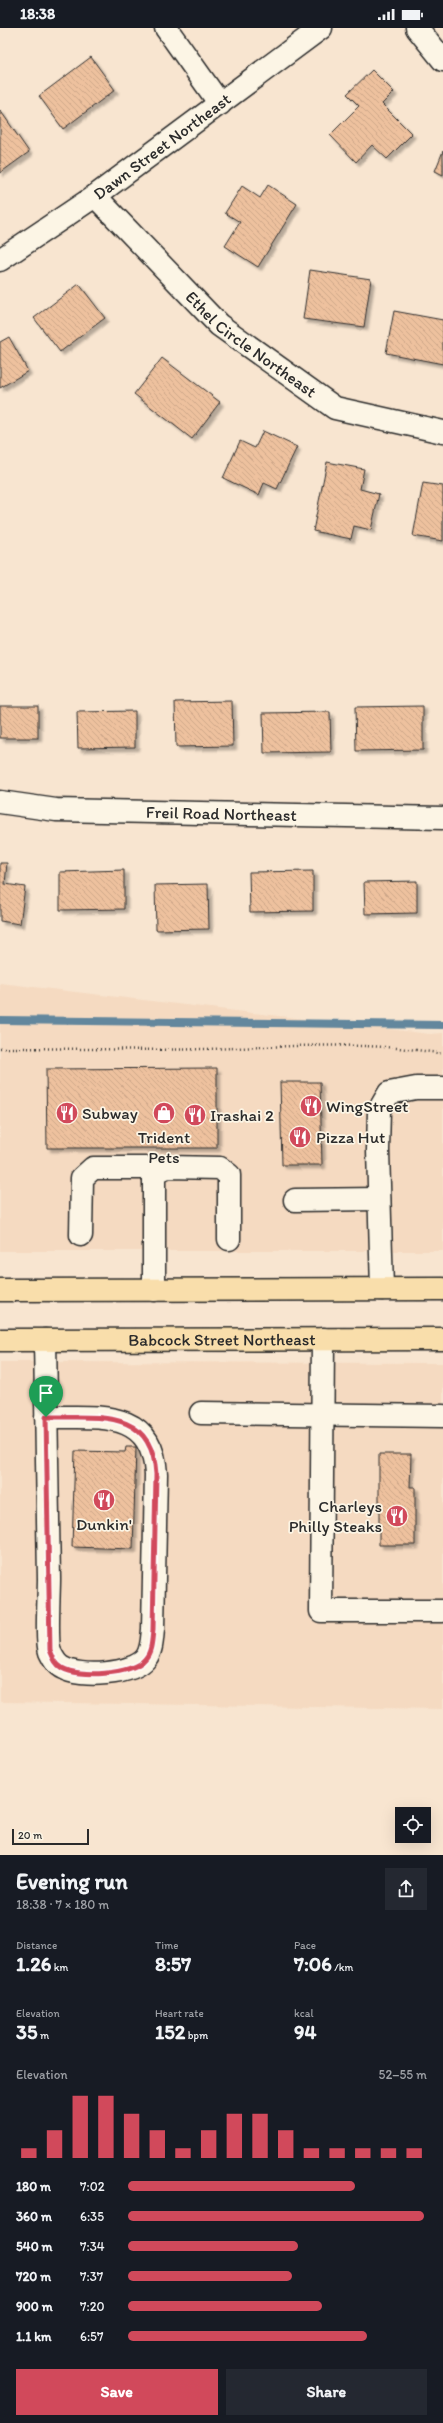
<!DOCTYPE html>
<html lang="en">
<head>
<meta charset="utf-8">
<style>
	body { margin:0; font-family:Itim,sans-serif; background:#242831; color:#f1f3f6; height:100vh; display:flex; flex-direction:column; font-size:15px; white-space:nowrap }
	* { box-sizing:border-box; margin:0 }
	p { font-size:13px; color:#9ea1a6 }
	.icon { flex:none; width:22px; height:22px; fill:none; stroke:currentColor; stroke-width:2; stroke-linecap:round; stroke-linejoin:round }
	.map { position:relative; height:1827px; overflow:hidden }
	.side { display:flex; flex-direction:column; background:#171b24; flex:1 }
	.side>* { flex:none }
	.controls { position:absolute; left:395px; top:1779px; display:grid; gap:8px }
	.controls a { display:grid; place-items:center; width:36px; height:36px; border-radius:0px; background:#171b24; box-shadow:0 4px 16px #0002; font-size:20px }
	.scale { position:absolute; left:12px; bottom:10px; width:77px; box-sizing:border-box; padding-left:4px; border:2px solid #2b2b2b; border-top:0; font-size:11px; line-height:14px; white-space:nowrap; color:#2b2b2b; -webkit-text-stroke:3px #fcf5e5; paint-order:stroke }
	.pin { position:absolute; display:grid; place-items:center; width:34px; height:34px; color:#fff; margin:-41px -17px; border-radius:50% 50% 50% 0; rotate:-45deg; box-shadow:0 0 4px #0007 }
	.pin .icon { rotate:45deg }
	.round { display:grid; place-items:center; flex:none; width:42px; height:42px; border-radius:0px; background:#242831 }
	.summary { display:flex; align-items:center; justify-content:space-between; height:68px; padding:0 16px }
	h1 { font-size:22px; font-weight:700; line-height:30px }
	.metrics { display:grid; grid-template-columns:repeat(3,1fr); gap:6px; height:68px; padding:4px 16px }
	.metrics div { display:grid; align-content:center }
	.metrics b { font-size:20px; font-weight:700 }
	.metrics small { font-size:11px; font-weight:400 }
	.metrics p { font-size:11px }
	.chart { height:112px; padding:8px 16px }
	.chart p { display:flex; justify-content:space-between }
	.chart svg { width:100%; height:72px; margin-top:4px; stroke:#d1495b; stroke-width:6 }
	.button { display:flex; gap:8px; margin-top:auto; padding:8px 16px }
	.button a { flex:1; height:46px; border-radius:0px; background:#d1495b; color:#fff; font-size:16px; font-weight:700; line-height:46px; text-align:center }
	.button a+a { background:#242831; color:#f1f3f6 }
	ul { padding:0 16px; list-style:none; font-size:13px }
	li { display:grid; grid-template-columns:64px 48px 1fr; align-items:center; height:30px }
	li i { height:10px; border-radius:5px; background:#d1495b }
	.status { display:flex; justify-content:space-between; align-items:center; height:28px; padding:0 20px; background:#171b24; direction:ltr }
	.status svg { height:11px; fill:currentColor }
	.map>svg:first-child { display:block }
	.built { fill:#f5dac1 }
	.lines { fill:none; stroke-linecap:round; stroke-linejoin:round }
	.stream { stroke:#63879d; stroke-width:8 }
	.building { fill:url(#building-back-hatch); stroke:#2b2b2b; filter:url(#shadow) }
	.minor-casing { stroke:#2b2b2b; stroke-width:25 }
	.major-casing { stroke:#2b2b2b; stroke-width:25 }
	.path { stroke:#2b2b2b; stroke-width:2.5; stroke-dasharray:1 3; stroke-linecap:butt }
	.minor { stroke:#fcf5e5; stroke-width:22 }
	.major { stroke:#f9deab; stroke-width:22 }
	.route-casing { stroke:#fff; stroke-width:8 }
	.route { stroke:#d1495b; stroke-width:5 }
	.labels { text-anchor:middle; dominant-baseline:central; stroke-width:3.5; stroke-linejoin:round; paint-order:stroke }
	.street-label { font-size:17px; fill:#2b2b2b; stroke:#fcf5e5 }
	.poi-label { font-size:17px; fill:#2b2b2b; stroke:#fcf5e5; text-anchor:start }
</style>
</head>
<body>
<div class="status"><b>18:38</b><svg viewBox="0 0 49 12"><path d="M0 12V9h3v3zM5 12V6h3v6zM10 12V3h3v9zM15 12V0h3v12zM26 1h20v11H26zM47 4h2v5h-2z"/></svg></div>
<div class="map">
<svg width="443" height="1827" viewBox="0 0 443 1827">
	<defs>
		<pattern id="building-back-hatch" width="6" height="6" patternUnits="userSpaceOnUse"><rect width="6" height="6" fill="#eec19e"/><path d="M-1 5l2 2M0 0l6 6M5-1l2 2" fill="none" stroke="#cca688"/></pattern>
		<filter id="shadow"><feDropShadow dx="3.5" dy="3.5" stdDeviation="1" flood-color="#0004"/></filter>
	</defs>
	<rect width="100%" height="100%" fill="#f8e5d0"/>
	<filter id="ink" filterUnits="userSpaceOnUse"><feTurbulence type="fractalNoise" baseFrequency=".025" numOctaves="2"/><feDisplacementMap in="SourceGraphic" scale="8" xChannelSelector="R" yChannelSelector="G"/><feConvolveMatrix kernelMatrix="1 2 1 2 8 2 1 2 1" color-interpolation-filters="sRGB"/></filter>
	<g filter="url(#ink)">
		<g class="built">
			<polygon points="0,955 430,1006 443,1005 443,1223 0,1223"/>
			<polygon points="0,1334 443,1335 443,1681 0,1674"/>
		</g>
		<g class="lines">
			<polyline class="stream" points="0,992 443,997"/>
		</g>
		<g class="building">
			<polygon points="91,29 115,62 63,101 39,68"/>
			<polygon points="372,42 394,64 382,76 412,106 387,131 372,117 356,134 330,107 359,78 347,66"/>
			<polygon points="0,82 29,124 0,145"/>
			<polygon points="443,123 443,147 435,143"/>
			<polygon points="268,157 297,176 258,239 225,218 240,194 225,185 242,158 260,170"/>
			<polygon points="310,242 371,251 364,299 303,291"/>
			<polygon points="79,256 105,290 60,324 34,290"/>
			<polygon points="394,283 443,292 443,336 386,325"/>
			<polygon points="9,309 28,343 0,360 0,314"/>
			<polygon points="162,330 220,374 192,411 134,366"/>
			<polygon points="263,403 297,419 277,461 264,455 259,467 223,450 240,413 255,420"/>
			<polygon points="327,434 364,441 360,461 379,466 371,502 354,498 351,511 313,503"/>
			<polygon points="423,455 443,458 443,513 413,508"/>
			<polygon points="232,673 233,718 176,719 175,674"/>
			<rect x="0" y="678" width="38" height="32"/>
			<polygon points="423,678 423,722 356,723 355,679"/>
			<polygon points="135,683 135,719 78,720 77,684"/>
			<polygon points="330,684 331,724 264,725 263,685"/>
			<polygon points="0,835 7,835 5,856 25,859 20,896 0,893"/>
			<polygon points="124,842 124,881 60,882 60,844"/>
			<polygon points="313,843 313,883 250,884 249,844"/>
			<polygon points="417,853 417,885 365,886 364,854"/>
			<polygon points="208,856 209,901 156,902 155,857"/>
			<polygon points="217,1040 217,1120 47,1120 46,1041"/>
			<polygon points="280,1054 320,1054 322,1137 282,1137"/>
			<polygon points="126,1419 136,1419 133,1521 72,1519 75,1423 125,1424"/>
			<polygon points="379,1426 411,1426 410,1459 415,1459 415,1517 379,1517"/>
		</g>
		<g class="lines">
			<g class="minor-casing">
				<g id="minor">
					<polyline points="166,0 220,76"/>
					<polyline points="417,0 443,32"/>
					<path id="s1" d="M 95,168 L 219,297 L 335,380 L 443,404"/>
					<path id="s2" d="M 0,232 L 95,168 L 321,0"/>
					<path id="s3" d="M 0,774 L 56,782 L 443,790"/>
					<polyline points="295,1172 379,1171"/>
					<polyline points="81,1207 82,1150 93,1140 147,1140 152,1143 154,1149"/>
					<polyline points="382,1261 378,1122 379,1082 389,1065 416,1060 443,1060"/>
					<polyline points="154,1262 154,1149 159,1143 167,1139 220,1140 229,1147 229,1211"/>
					<polyline points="323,1311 321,1583 443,1583"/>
					<path d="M 45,1312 C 47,1392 48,1472 49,1551 C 49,1566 46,1613 50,1624 C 53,1630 56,1637 63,1640 C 80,1650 133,1647 146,1630 C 152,1622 152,1611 153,1601 L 156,1446 C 152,1379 96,1390 46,1389"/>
					<polyline points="201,1385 443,1388"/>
				</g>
			</g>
			<g class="major-casing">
				<g id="major">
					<polyline points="0,1262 443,1261"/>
					<path id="s4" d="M 0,1312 L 443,1311"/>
				</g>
			</g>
			<path class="path" d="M 0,1020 C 68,1020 136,1023 204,1021 C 283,1019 365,1012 443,1026"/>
			<use href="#minor" class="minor"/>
			<use href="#major" class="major"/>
		</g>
	</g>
	<g class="lines" filter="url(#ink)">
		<g class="route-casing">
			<path id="route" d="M 46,1389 C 96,1390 152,1379 156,1446 L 153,1602 C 152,1611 152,1624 145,1631 C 132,1647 79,1650 62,1640 C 55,1636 53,1629 50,1622 Z"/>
		</g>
		<use href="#route" class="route"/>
	</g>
	<defs>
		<g id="restaurant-disc" transform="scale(1.15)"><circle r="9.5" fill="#d1495b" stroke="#fcf5e5"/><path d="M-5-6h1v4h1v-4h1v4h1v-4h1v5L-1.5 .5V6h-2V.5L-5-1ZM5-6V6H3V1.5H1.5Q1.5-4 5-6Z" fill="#fff"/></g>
		<g id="shop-disc" transform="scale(1.15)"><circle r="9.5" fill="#d1495b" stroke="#fcf5e5"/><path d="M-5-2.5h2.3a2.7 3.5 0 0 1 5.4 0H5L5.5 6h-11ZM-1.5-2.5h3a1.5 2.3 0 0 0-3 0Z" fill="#fff"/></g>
	</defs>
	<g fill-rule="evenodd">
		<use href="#restaurant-disc" x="311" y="1078"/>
		<use href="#restaurant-disc" x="67" y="1085"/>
		<use href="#shop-disc" x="164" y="1085"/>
		<use href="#restaurant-disc" x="195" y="1087"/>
		<use href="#restaurant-disc" x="300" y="1109"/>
		<use href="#restaurant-disc" x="104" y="1472"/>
		<use href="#restaurant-disc" x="397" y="1488"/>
	</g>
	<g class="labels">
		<g class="street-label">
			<text stroke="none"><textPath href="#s2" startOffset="198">Dawn Street Northeast</textPath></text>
			<text stroke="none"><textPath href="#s1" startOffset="216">Ethel Circle Northeast</textPath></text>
			<text stroke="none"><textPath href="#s3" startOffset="222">Freil Road Northeast</textPath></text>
			<text stroke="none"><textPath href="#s4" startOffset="222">Babcock Street Northeast</textPath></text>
		</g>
		<g class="poi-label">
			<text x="326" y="1078">WingStreet</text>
			<text x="82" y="1085">Subway</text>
			<text x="210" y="1087">Irashai 2</text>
			<text x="164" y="1109" text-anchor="middle">Trident<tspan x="164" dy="20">Pets</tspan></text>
			<text x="316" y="1109">Pizza Hut</text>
			<text x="382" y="1478" text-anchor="end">Charleys<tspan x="382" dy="20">Philly Steaks</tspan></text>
			<text x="104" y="1496" text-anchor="middle">Dunkin'</text>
		</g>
	</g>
</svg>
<div class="controls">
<a><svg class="icon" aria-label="locate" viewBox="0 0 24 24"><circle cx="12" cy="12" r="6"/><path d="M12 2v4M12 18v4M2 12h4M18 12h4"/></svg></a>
</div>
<div class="scale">20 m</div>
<div class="pin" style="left:46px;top:1389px;background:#1e9e55"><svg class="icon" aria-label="arrive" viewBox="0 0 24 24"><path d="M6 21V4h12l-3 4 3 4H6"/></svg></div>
</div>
<section class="side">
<div class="summary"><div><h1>Evening run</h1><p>18:38 · 7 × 180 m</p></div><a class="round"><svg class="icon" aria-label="share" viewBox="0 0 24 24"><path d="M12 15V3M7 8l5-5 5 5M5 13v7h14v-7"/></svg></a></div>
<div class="metrics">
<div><p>Distance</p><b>1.26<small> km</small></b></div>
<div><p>Time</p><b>8:57</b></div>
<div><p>Pace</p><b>7:06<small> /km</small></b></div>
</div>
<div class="metrics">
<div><p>Elevation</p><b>35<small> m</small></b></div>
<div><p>Heart rate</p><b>152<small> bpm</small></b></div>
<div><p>kcal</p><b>94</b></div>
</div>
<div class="chart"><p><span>Elevation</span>52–55 m</p>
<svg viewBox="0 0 160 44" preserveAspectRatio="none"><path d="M5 44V38M15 44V27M25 44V6M35 44V6M45 44V17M55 44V27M65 44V38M75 44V27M85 44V17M95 44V17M105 44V27M115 44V38M125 44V38M135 44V38M145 44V38M155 44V38"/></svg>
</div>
<ul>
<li><b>180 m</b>7:02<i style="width:76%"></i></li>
<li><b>360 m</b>6:35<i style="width:99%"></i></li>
<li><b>540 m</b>7:34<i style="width:57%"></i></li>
<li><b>720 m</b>7:37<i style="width:55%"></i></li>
<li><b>900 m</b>7:20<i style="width:65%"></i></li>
<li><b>1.1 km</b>6:57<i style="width:80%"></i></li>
</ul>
<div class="button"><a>Save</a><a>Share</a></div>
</section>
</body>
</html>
